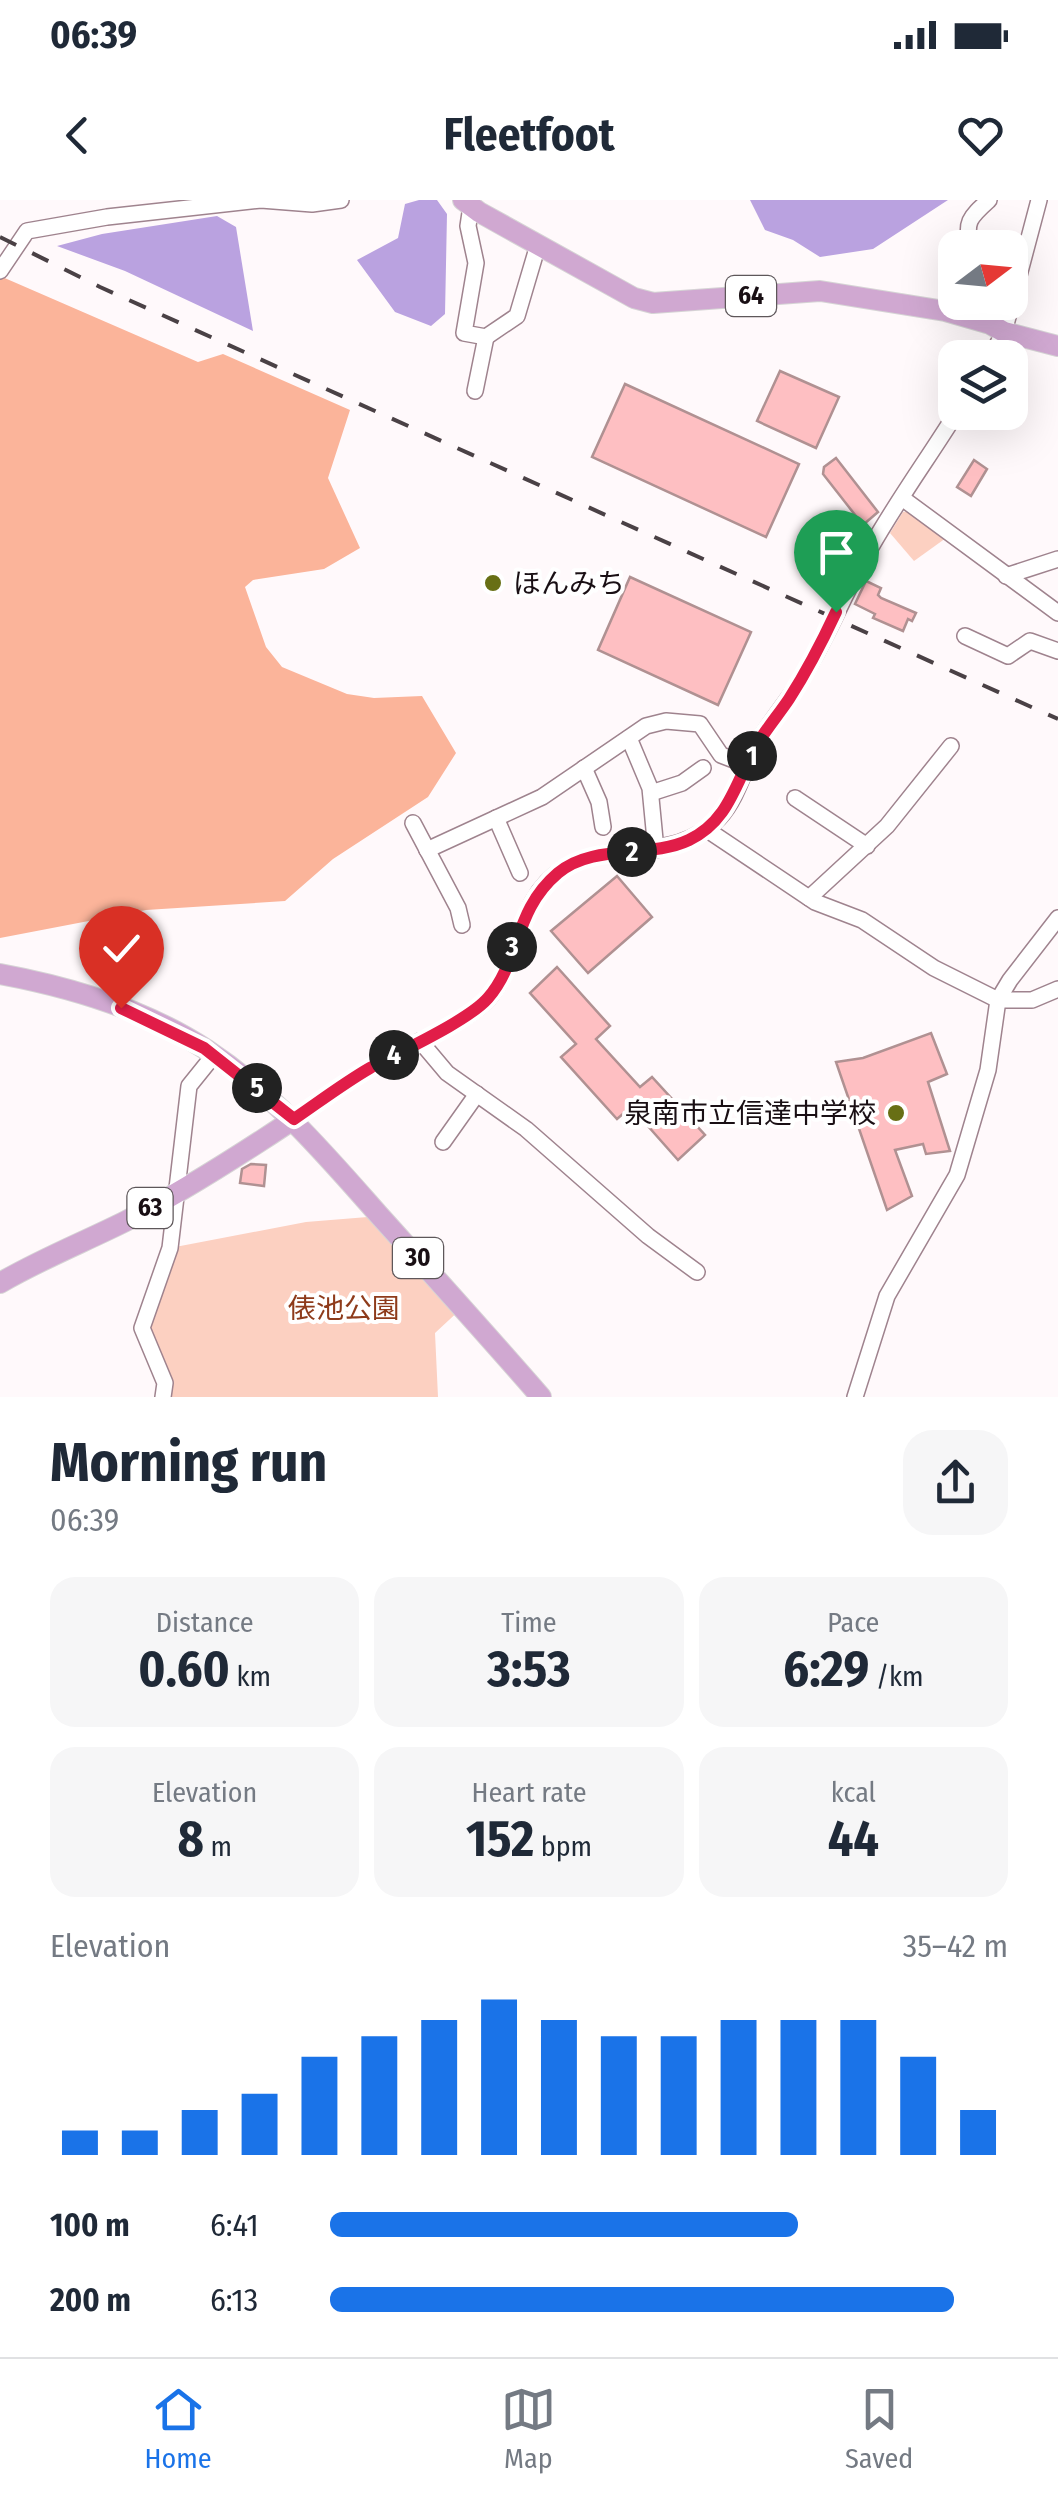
<!DOCTYPE html>
<html lang="en">
<head>
<meta charset="utf-8">
<style>
	body { margin:0; font-family:"Fira Sans Condensed","Noto Sans JP",sans-serif; background:#f6f6f7; color:#1f2937; height:100vh; display:flex; flex-direction:column; font-size:38px; white-space:nowrap }
	* { box-sizing:border-box; margin:0 }
	p { font-size:32px; color:#747a83 }
	.icon { flex:none; width:55px; height:55px; fill:none; stroke:currentColor; stroke-width:2; stroke-linecap:round; stroke-linejoin:round }
	.map { position:relative; height:1197px; overflow:hidden }
	.drawer { display:flex; flex-direction:column; background:#fff; flex:1 }
	.drawer>* { flex:none }
	.needle { width:65px; rotate:74deg }
	.buttons { position:absolute; left:938px; top:30px; display:grid; gap:20px }
	.buttons a { display:grid; place-items:center; width:90px; height:90px; border-radius:20px; background:#fff; box-shadow:0 10px 40px #0002; font-size:50px }
	.pin { position:absolute; display:grid; place-items:center; width:85px; height:85px; color:#fff; margin:-102px -42px; border-radius:50% 50% 50% 0; rotate:-45deg; box-shadow:0 0 10px #0007 }
	.pin .icon { rotate:45deg }
	.km { position:absolute; width:50px; height:50px; margin:-25px; border-radius:50%; background:#222; color:#fff; font-size:28px; line-height:50px; text-align:center }
	.round { display:grid; place-items:center; flex:none; width:105px; height:105px; border-radius:30px; background:#f6f6f7 }
	.overview { display:flex; align-items:center; justify-content:space-between; height:170px; padding:0 50px }
	h1 { font-size:55px; font-weight:700; line-height:75px }
	.metrics { display:grid; grid-template-columns:repeat(3,1fr); gap:15px; height:170px; padding:10px 50px }
	.metrics div { display:grid; align-content:center; border-radius:25px; background:#f6f6f7; text-align:center }
	.metrics b { font-size:50px; font-weight:700 }
	.metrics small { font-size:28px; font-weight:400 }
	.metrics p { font-size:28px }
	.chart { height:280px; padding:20px 50px }
	.chart p { display:flex; justify-content:space-between }
	.chart svg { width:100%; height:180px; margin-top:10px; stroke:#1a73e8; stroke-width:6 }
	ul { padding:0 50px; list-style:none; font-size:32px }
	li { display:grid; grid-template-columns:160px 120px 1fr; align-items:center; height:75px }
	li i { height:25px; border-radius:12px; background:#1a73e8 }
	.status { display:flex; justify-content:space-between; align-items:center; height:70px; padding:0 50px; background:#fff; direction:ltr }
	.status svg { height:28px; fill:currentColor }
	header { display:flex; justify-content:space-between; align-items:center; height:130px; padding:0 50px; background:#fff; font-size:45px; font-weight:700 }
	.dock { display:flex; justify-content:space-around; align-items:center; height:140px; border-top:2px solid #e0e1e3; background:#fff; font-size:28px; color:#747a83 }
	.dock a { display:grid; justify-items:center; gap:5px }
	.dock .selected { color:#1a73e8 }
	.map>svg:first-child { display:block }
	.green { fill:#fcd0c1 }
	.forest { fill:#fbb49a }
	.water { fill:#baa2e0 }
	.building { fill:#febfc2; stroke:#b09192; stroke-width:2.5 }
	.lines { fill:none; stroke-linecap:round; stroke-linejoin:round }
	.minor-casing { stroke:#9f838e; stroke-width:18 }
	.major-casing { stroke:#d6d4d5; stroke-width:22 }
	.minor { stroke:#fff; stroke-width:15 }
	.major { stroke:#d0a8d1; stroke-width:20 }
	.rail { stroke:#4a4145; stroke-width:4; stroke-dasharray:18 18; stroke-linecap:butt }
	.route-casing { stroke:#fff; stroke-width:20 }
	.route { stroke:#e11d48; stroke-width:12 }
	.poi-dot { fill:#686f15; stroke:#fff; stroke-width:4 }
	.labels { text-anchor:middle; dominant-baseline:central; stroke-width:8; stroke-linejoin:round; paint-order:stroke }
	.shield { fill:#fff; stroke:#5e575a; stroke-width:2.5 }
	.shield-label { font-size:25px; font-weight:bold; fill:#190f14 }
	.poi-label { font-size:28px; fill:#190f14; stroke:#fff; text-anchor:start }
	.park-label { font-size:28px; fill:#8e3b1b; stroke:#fff }
</style>
</head>
<body>
<div class="status"><b>06:39</b><svg viewBox="0 0 49 12"><path d="M0 12V9h3v3zM5 12V6h3v6zM10 12V3h3v9zM15 12V0h3v12zM26 1h20v11H26zM47 4h2v5h-2z"/></svg></div>
<header><svg class="icon" aria-label="back" viewBox="0 0 24 24"><path d="M15 5l-7 7 7 7"/></svg>Fleetfoot<svg class="icon" aria-label="heart" viewBox="0 0 24 24"><path d="M12 20l-8-8c-3-5 5-10 8-4 3-6 11-1 8 4z"/></svg></header>
<div class="map">
<svg width="1058" height="1197" viewBox="0 0 1058 1197">
	<rect width="100%" height="100%" fill="#fff9fb"/>
	<g class="green">
		<polygon points="911,311 946,338 914,361 890,333 903,312"/>
		<polygon points="380,1016 463,1107 435,1133 438,1197 163,1197 142,1128 170,1048 306,1022"/>
	</g>
	<polygon class="forest" points="0,76 198,162 223,154 350,210 328,278 360,348 324,369 253,380 245,387 266,447 282,467 347,494 374,498 422,496 456,553 428,597 333,659 285,701 146,710 0,738"/>
	<g class="water">
		<polygon points="419,0 437,0 447,14 445,114 431,126 395,112 357,60 398,38 405,4"/>
		<polygon points="750,0 948,0 873,49 820,57 793,40 765,30"/>
		<polygon points="217,16 236,27 253,131 125,71 57,46 102,34"/>
	</g>
	<g class="building">
		<polygon points="780,171 839,197 816,248 757,221"/>
		<polygon points="625,184 799,264 766,337 592,257"/>
		<polygon points="836,258 878,312 863,325 823,274 824,267"/>
		<polygon points="974,260 987,269 971,296 957,287"/>
		<polygon points="630,377 751,432 718,505 598,450"/>
		<polygon points="866,381 881,388 878,395 881,398 916,413 912,421 908,419 903,431 873,418 875,414 855,404"/>
		<polygon points="617,676 652,717 588,773 551,731"/>
		<polygon points="557,767 610,826 596,839 640,887 652,877 705,935 678,960 631,907 617,919 561,857 576,844 530,793"/>
		<polygon points="931,833 947,874 928,882 950,951 926,954 923,944 895,950 912,996 887,1010 836,862 863,858"/>
		<polygon points="251,964 266,965 264,986 240,983 242,969"/>
	</g>
	<g class="lines">
		<g class="minor-casing">
			<g id="minor">
				<polyline points="471,6 468,26 476,63 464,133 486,137 517,116 538,45"/>
				<path d="M 971,48 C 964,22 970,17 989,0"/>
				<polyline points="0,71 27,31 107,17 261,0 312,4 341,0"/>
				<polyline points="990,158 1004,132 1039,0"/>
				<polyline points="475,191 486,137"/>
				<polyline points="902,298 1058,413"/>
				<polyline points="1006,376 1058,359"/>
				<polyline points="965,436 1008,456 1030,441 1058,451"/>
				<polyline points="629,538 650,588 656,650"/>
				<polyline points="584,568 599,602 603,627"/>
				<polyline points="651,593 682,583 703,568"/>
				<polyline points="795,598 867,646"/>
				<polyline points="496,618 520,673"/>
				<polyline points="413,623 458,708 462,725"/>
				<polyline points="706,629 815,702 862,720 934,768 998,800 1032,800 1058,789"/>
				<polyline points="427,650 542,597 646,526 666,521 700,524 721,555 747,565"/>
				<polyline points="809,698 887,626 951,546"/>
				<polyline points="420,841 447,873 526,929 648,1036 697,1072"/>
				<path d="M 294,919 C 319,902 344,883 370,868 C 399,851 467,822 488,799 C 522,760 515,699 563,669 C 612,638 676,664 719,618 C 738,598 744,568 757,544 C 772,518 793,495 808,468 C 831,429 848,386 871,347 C 897,301 929,257 957,212"/>
				<polyline points="443,942 477,894"/>
				<polyline points="163,1197 165,1183 142,1128 170,1048 189,886 214,855"/>
				<polyline points="855,1197 887,1096 957,975 988,870 998,800 1010,780 1058,718"/>
			</g>
		</g>
		<g class="major-casing">
			<g id="major">
				<polyline points="463,0 479,12 634,98 653,103 820,91 945,111 990,124 1004,132 1058,146"/>
				<path d="M 0,774 C 70,787 147,810 207,850 C 275,895 325,954 378,1014 C 433,1075 487,1135 541,1197"/>
				<path d="M 0,1083 C 41,1059 84,1042 126,1021 C 184,991 240,955 294,919"/>
			</g>
		</g>
		<use href="#minor" class="minor"/>
		<use href="#major" class="major"/>
		<polyline class="rail" points="0,37 100,87 1058,519"/>
	</g>
	<g class="lines">
		<g class="route-casing">
			<path id="route" d="M 121,808 L 204,848 L 294,919 C 319,902 344,883 370,868 C 399,852 468,821 488,798 C 521,760 513,711 558,673 C 594,643 649,659 689,640 C 731,620 736,579 758,543 C 767,528 779,514 789,499 C 807,471 822,442 836,412"/>
		</g>
		<use href="#route" class="route"/>
	</g>
	<g class="poi-dot">
		<circle cx="493" cy="383" r="10"/>
		<circle cx="896" cy="913" r="10"/>
	</g>
	<g class="labels">
		<g class="shield">
			<rect x="726" y="76" width="50" height="40" rx="8"/>
			<rect x="127.5" y="988" width="45" height="40" rx="8"/>
			<rect x="393" y="1038" width="50" height="40" rx="8"/>
		</g>
		<g class="shield-label">
			<text x="751" y="96">64</text>
			<text x="150" y="1008">63</text>
			<text x="418" y="1058">30</text>
		</g>
		<g class="poi-label">
			<text x="513" y="383">ほんみち</text>
			<text x="876" y="913" text-anchor="end">泉南市立信達中学校</text>
		</g>
		<g class="park-label">
			<text x="344" y="1108">俵池公園</text>
		</g>
	</g>
</svg>
<div class="buttons">
<a><svg class="needle" viewBox="-14 -14 28 28"><path d="M0-13l5 13h-10z" fill="#e53935"/><path d="M0 13l5-13h-10z" fill="#747a83"/></svg></a>
<a><svg class="icon" aria-label="layers" viewBox="0 0 24 24"><path d="M12 4l9 5-9 5-9-5zM3 14l9 5 9-5"/></svg></a>
</div>
<div class="pin" style="left:836px;top:412px;background:#1e9e55"><svg class="icon" aria-label="arrive" viewBox="0 0 24 24"><path d="M6 21V4h12l-3 4 3 4H6"/></svg></div>
<div class="pin" style="left:121px;top:808px;background:#d93025"><svg class="icon" aria-label="check" viewBox="0 0 24 24"><path d="M5 12l5 5 9-10"/></svg></div>
<b class="km" style="left:752px;top:556px">1</b>
<b class="km" style="left:632px;top:652px">2</b>
<b class="km" style="left:512px;top:747px">3</b>
<b class="km" style="left:394px;top:855px">4</b>
<b class="km" style="left:257px;top:888px">5</b>
</div>
<section class="drawer">
<div class="overview"><div><h1>Morning run</h1><p>06:39</p></div><a class="round"><svg class="icon" aria-label="share" viewBox="0 0 24 24"><path d="M12 15V3M7 8l5-5 5 5M5 13v7h14v-7"/></svg></a></div>
<div class="metrics">
<div><p>Distance</p><b>0.60<small> km</small></b></div>
<div><p>Time</p><b>3:53</b></div>
<div><p>Pace</p><b>6:29<small> /km</small></b></div>
</div>
<div class="metrics">
<div><p>Elevation</p><b>8<small> m</small></b></div>
<div><p>Heart rate</p><b>152<small> bpm</small></b></div>
<div><p>kcal</p><b>44</b></div>
</div>
<div class="chart"><p><span>Elevation</span>35–42 m</p>
<svg viewBox="0 0 160 44" preserveAspectRatio="none"><path d="M5 44V38M15 44V38M25 44V33M35 44V29M45 44V20M55 44V15M65 44V11M75 44V6M85 44V11M95 44V15M105 44V15M115 44V11M125 44V11M135 44V11M145 44V20M155 44V33"/></svg>
</div>
<ul>
<li><b>100 m</b>6:41<i style="width:69%"></i></li>
<li><b>200 m</b>6:13<i style="width:92%"></i></li>
</ul>
</section>
<nav class="dock">
<a class="selected"><svg class="icon" aria-label="home" viewBox="0 0 24 24"><path d="M3 11l9-7 9 7M6 9v11h12V9"/></svg>Home</a>
<a><svg class="icon" aria-label="map" viewBox="0 0 24 24"><path d="M3 6l6-2 6 2 6-2v14l-6 2-6-2-6 2zM9 4v14M15 6v14"/></svg>Map</a>
<a><svg class="icon" aria-label="saved" viewBox="0 0 24 24"><path d="M7 4h10v16l-5-4-5 4z"/></svg>Saved</a>
</nav>
</body>
</html>
